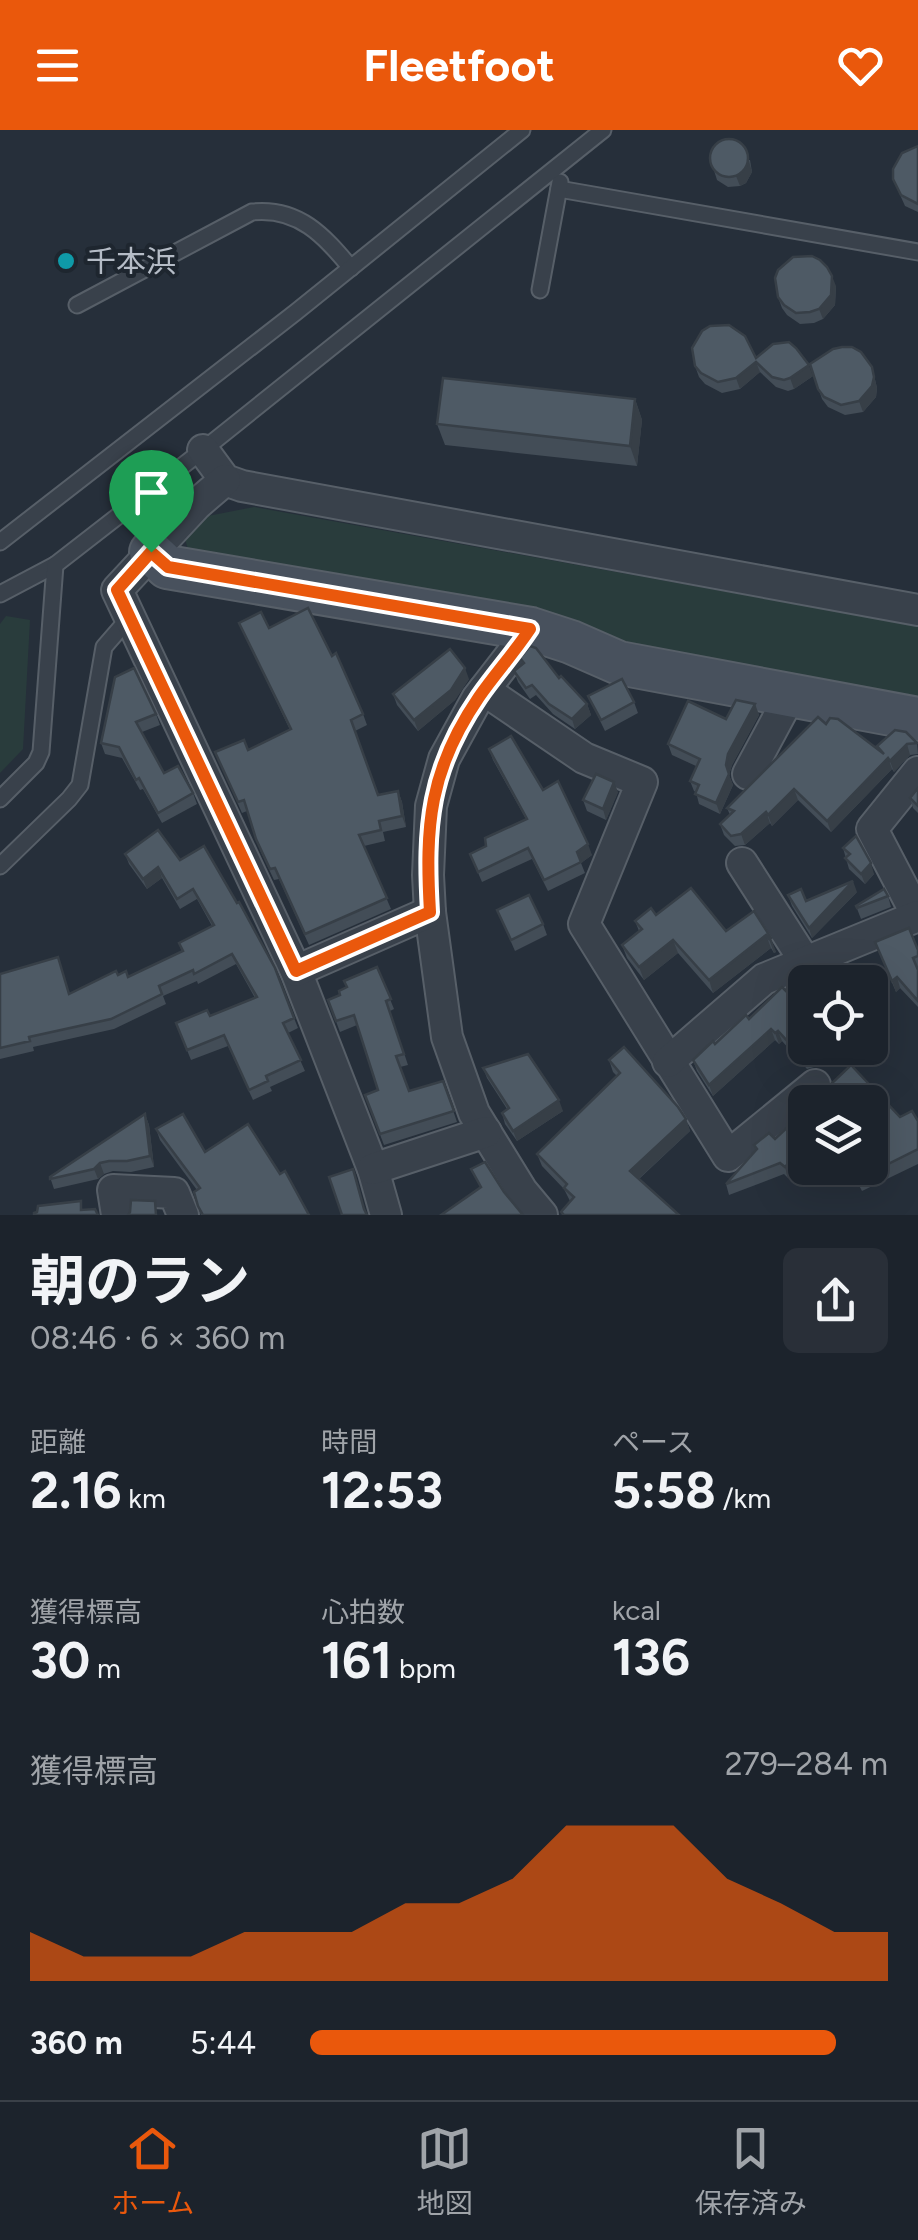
<!DOCTYPE html>
<html lang="ja">
<head>
<meta charset="utf-8">
<style>
	body { margin:0; font-family:Figtree,"Noto Sans JP",sans-serif; background:#292f38; color:#f1f3f6; height:100vh; display:flex; flex-direction:column; font-size:38px; white-space:nowrap }
	* { box-sizing:border-box; margin:0 }
	p { font-size:32px; color:#a0a4a9 }
	.icon { flex:none; width:55px; height:55px; fill:none; stroke:currentColor; stroke-width:2; stroke-linecap:round; stroke-linejoin:round }
	.map { position:relative; height:1085px; overflow:hidden }
	.side { display:flex; flex-direction:column; background:#1c232c; flex:1 }
	.side>* { flex:none }
	.controls { position:absolute; left:788px; top:835px; display:grid; gap:20px }
	.controls a { display:grid; place-items:center; width:100px; height:100px; border-radius:15px; background:#1c232c; box-shadow:0 10px 40px #0002,0 0 0 2px #3a4048; font-size:50px }
	.pin { position:absolute; display:grid; place-items:center; width:85px; height:85px; color:#fff; margin:-102px -42px; border-radius:50% 50% 50% 0; rotate:-45deg; box-shadow:0 0 10px #0007 }
	.pin .icon { rotate:45deg }
	.round { display:grid; place-items:center; flex:none; width:105px; height:105px; border-radius:15px; background:#292f38 }
	.overview { display:flex; align-items:center; justify-content:space-between; height:170px; padding:0 30px }
	h1 { font-size:55px; font-weight:700; line-height:75px }
	.figures { display:grid; grid-template-columns:repeat(3,1fr); gap:15px; height:170px; padding:10px 30px }
	.figures div { display:grid; align-content:center }
	.figures b { font-size:50px; font-weight:700 }
	.figures small { font-size:28px; font-weight:400 }
	.figures p { font-size:28px }
	.chart { height:280px; padding:20px 30px }
	.chart p { display:flex; justify-content:space-between }
	.chart svg { width:100%; height:180px; margin-top:10px; fill:#ea580c; opacity:.7 }
	ul { padding:0 30px; list-style:none; font-size:32px }
	li { display:grid; grid-template-columns:160px 120px 1fr; align-items:center; height:75px }
	li i { height:25px; border-radius:12px; background:#ea580c }
	header { display:flex; justify-content:space-between; align-items:center; height:130px; padding:0 30px; background:#ea580c; color:#fff; font-size:45px; font-weight:700 }
	.dock { display:flex; justify-content:space-around; align-items:center; height:140px; border-top:2px solid #3a4048; background:#1c232c; font-size:28px; color:#a0a4a9 }
	.dock a { display:grid; justify-items:center; gap:5px }
	.dock .current { color:#ea580c }
	.map>svg:first-child { display:block }
	.green { fill:#293c3c }
	.lines { fill:none; stroke-linecap:round; stroke-linejoin:round }
	.lane-casing { stroke:#575f68; stroke-width:19 }
	.street-casing { stroke:#575f68; stroke-width:34 }
	.secondary-casing { stroke:#575f68; stroke-width:46 }
	.lane { stroke:#39414b; stroke-width:15 }
	.street { stroke:#39414b; stroke-width:30 }
	.secondary { stroke:#48515d; stroke-width:42 }
	.wall { fill:#434d57 }
	.shaded-wall { fill:#373f47 }
	.building { fill:#4e5a65; stroke:#373f47; stroke-width:2.5 }
	.route-casing { stroke:#fff; stroke-width:20 }
	.route { stroke:#ea580c; stroke-width:12 }
	.culture-dot { fill:#0f9aa8; stroke:#1e262f; stroke-width:4 }
	.labels { text-anchor:middle; dominant-baseline:central; stroke-width:8; stroke-linejoin:round; paint-order:stroke }
	.poi-label { font-size:30px; fill:#b5bcc6; stroke:#1e262f; text-anchor:start }
</style>
</head>
<body>
<header><svg class="icon" aria-label="menu" viewBox="0 0 24 24"><path d="M4 6h16M4 12h16M4 18h16"/></svg>Fleetfoot<svg class="icon" aria-label="heart" viewBox="0 0 24 24"><path d="M12 20l-8-8c-3-5 5-10 8-4 3-6 11-1 8 4z"/></svg></header>
<div class="map">
<svg width="918" height="1085" viewBox="0 0 918 1085">
	<rect width="100%" height="100%" fill="#262f3a"/>
	<g class="green">
		<polygon points="254,377 918,496 918,569 627,519 190,426 185,409 208,386"/>
		<polygon points="6,486 30,490 23,619 0,643 0,494"/>
	</g>
	<g class="lines">
		<g class="lane-casing">
			<g id="lane">
				<polyline points="559,59 918,122"/>
				<polyline points="540,160 560,52"/>
				<path d="M 77,175 L 252,82 C 299,77 324,106 351,138"/>
				<polyline points="0,412 296,182 522,0"/>
				<polyline points="0,464 55,435"/>
				<polyline points="0,669 36,633 41,622 55,435 203,320 603,0"/>
				<polyline points="0,736 69,669 80,655 104,517 130,487"/>
			</g>
		</g>
		<g class="street-casing">
			<g id="street">
				<polyline points="203,320 225,350 242,356 918,480"/>
				<polyline points="225,350 197,374 117,460 296,841 373,1039 386,1085"/>
				<polyline points="531,499 477,569 444,629 431,676 428,745 430,782 447,907 474,983 522,1061 542,1085"/>
				<polyline points="484,560 584,628 642,652 584,794 728,1026 815,955"/>
				<polyline points="918,642 872,699 918,787"/>
				<polyline points="748,644 790,566"/>
				<polyline points="742,733 806,833"/>
				<polyline points="296,841 430,782"/>
				<polyline points="668,932 764,849 918,786"/>
				<polyline points="373,1039 486,1002"/>
				<polyline points="117,1085 113,1060 174,1063 183,1085"/>
			</g>
		</g>
		<g class="secondary-casing">
			<polyline id="secondary" points="151,422 167,437 531,499 571,512 619,533 918,589"/>
		</g>
		<use href="#lane" class="lane"/>
		<use href="#street" class="street"/>
		<use href="#secondary" class="secondary"/>
	</g>
	<g class="wall">
		<polygon points="918,16 918,82 905,76 893,49"/>
		<polygon points="710,28 750,30 752,42 746,53 740,56 728,57 717,50"/>
		<polygon points="836,156 835,175 823,189 814,193 800,194 787,185 782,178 778,167"/>
		<polygon points="756,228 813,246 794,259 788,261 776,257 760,242 740,259 722,263 705,254 699,247 695,236"/>
		<polygon points="810,234 872,237 877,258 876,267 863,282 845,285 828,277 822,269"/>
		<polygon points="635,269 642,290 637,336 445,315 437,294"/>
		<polygon points="239,493 269,498 363,584 367,595 355,601 378,665 398,661 402,672 406,697 383,702 385,711 364,716 391,779 309,815 279,749 274,750 260,720 247,681 242,683 215,622 248,620 290,600"/>
		<polygon points="520,528 559,548 587,574 591,585 575,599 553,584 536,565 530,569 518,552 514,541 523,535"/>
		<polygon points="115,547 156,584 160,595 142,602 164,643 193,663 197,674 162,693 143,659 140,660 122,628 105,624 101,613"/>
		<polygon points="469,549 455,570 418,601 397,575 393,564"/>
		<polygon points="588,566 634,572 638,583 605,601"/>
		<polygon points="755,574 759,585 732,635 729,645 733,655 720,684 699,674 696,662 694,661 690,651 696,636 672,625 668,614 726,589"/>
		<polygon points="826,594 879,620 877,616 917,613 918,624 910,625 894,642 892,639 831,702 798,670 772,696 770,693 745,715 735,716 724,705 720,694 730,685 727,678"/>
		<polygon points="489,619 543,660 592,725 581,733 585,743 548,761 532,729 482,752 470,724 486,716 526,689 493,630"/>
		<polygon points="918,658 918,683 913,678 910,668"/>
		<polygon points="618,662 606,690 587,681 583,670"/>
		<polygon points="158,700 294,888 298,898 288,903 305,941 270,957 272,961 253,970 228,916 191,930 176,893 210,886 255,868 236,834 198,854 197,851 163,866 166,874 114,899 33,917 34,921 0,929 0,844 70,863 118,845 128,847 182,822 179,813 212,796 197,769 180,779 162,748 147,759 129,734 125,724"/>
		<polygon points="843,718 874,744 865,754 849,739"/>
		<polygon points="857,762 812,808 792,776 788,765 806,771"/>
		<polygon points="888,766 891,777 861,789 856,776"/>
		<polygon points="497,780 543,794 547,805 515,821"/>
		<polygon points="754,781 776,822 774,823 771,818 713,863 678,823 644,850 627,828 622,815 639,801 635,791 656,785 726,801"/>
		<polygon points="918,820 918,877 900,858 896,862 879,822"/>
		<polygon points="377,837 394,879 390,881 408,935 400,937 409,961 443,951 457,992 384,1015 365,965 378,960 357,895 340,902 328,870 340,865 347,857"/>
		<polygon points="802,877 805,884 805,918 829,918 830,921 814,937 807,939 782,911 779,914 775,910 713,966 697,941 693,930 749,889"/>
		<polygon points="609,930 686,989 690,1001 639,1049 679,1085 562,1085 561,1082 570,1071 564,1059 542,1036 537,1024 617,946 613,942"/>
		<polygon points="851,935 900,987 912,981 918,991 918,1034 862,1061 850,1038 870,1038 870,972 841,972 835,966 831,954"/>
		<polygon points="483,938 563,981 517,1011 505,994 502,983 507,979 487,948"/>
		<polygon points="145,984 149,995 154,1037 131,1042 113,1041 104,1044 98,1049 54,1059 50,1047"/>
		<polygon points="805,989 805,1037 802,1033 788,1048 784,1044 729,1065 726,1054 756,1020 754,1015 775,1009"/>
		<polygon points="156,999 205,1022 280,1044 309,1085 201,1085 198,1076 197,1060 160,1010"/>
	</g>
	<g class="shaded-wall">
		<polygon points="746,20 752,42 746,53 740,56 736,46"/>
		<polygon points="832,146 836,156 835,175 823,189 819,179"/>
		<polygon points="756,232 760,242 740,259 736,248"/>
		<polygon points="809,235 813,246 794,259 790,248"/>
		<polygon points="872,237 877,258 876,267 863,282 859,271"/>
		<polygon points="635,269 642,290 637,336 630,316"/>
		<polygon points="465,538 469,549 455,570 418,601 414,590"/>
		<polygon points="587,574 591,585 575,599 572,589"/>
		<polygon points="755,574 759,585 732,635 729,645 733,655 720,684 716,673 728,624"/>
		<polygon points="907,614 910,625 894,642 890,631"/>
		<polygon points="888,628 892,639 831,702 827,691"/>
		<polygon points="614,652 618,662 606,690 603,679"/>
		<polygon points="794,659 798,670 772,696 768,685"/>
		<polygon points="398,661 402,672 406,697 402,686"/>
		<polygon points="766,682 770,693 745,715 741,704"/>
		<polygon points="588,714 592,725 581,733 577,722"/>
		<polygon points="871,733 874,744 865,754 861,744"/>
		<polygon points="158,737 162,748 147,759 143,749"/>
		<polygon points="853,751 857,762 812,808 809,798"/>
		<polygon points="766,805 771,818 713,863 709,850"/>
		<polygon points="771,808 776,822 774,823 769,809"/>
		<polygon points="673,810 678,823 644,850 639,837"/>
		<polygon points="897,847 900,858 896,862 892,851"/>
		<polygon points="771,899 775,910 713,966 709,955"/>
		<polygon points="778,901 782,911 779,914 775,903"/>
		<polygon points="819,918 829,918 830,921 814,937 810,926"/>
		<polygon points="559,970 563,981 517,1011 513,1001"/>
		<polygon points="145,984 149,995 154,1037 150,1026"/>
		<polygon points="686,989 690,1001 634,1053 630,1041"/>
		<polygon points="798,1022 802,1033 788,1048 785,1037"/>
		<polygon points="100,1033 104,1044 98,1049 94,1039"/>
	</g>
	<g class="building">
		<circle cx="729" cy="28" r="19"/>
		<polygon points="918,16 918,74 901,65 893,49 893,39 902,23"/>
		<polygon points="812,126 820,130 827,137 832,146 831,165 819,179 810,182 796,183 784,175 778,167 775,148 778,140 793,127"/>
		<polygon points="729,195 745,206 756,228 773,214 789,212 796,218 809,235 790,248 784,250 772,247 756,232 736,248 718,252 701,243 695,236 692,218 702,201 710,196"/>
		<polygon points="842,217 852,217 861,222 872,237 874,247 872,256 859,271 841,275 824,267 818,259 810,234 833,219"/>
		<polygon points="443,248 635,269 630,316 437,294"/>
		<polygon points="308,478 332,526 336,523 363,584 351,590 378,665 398,661 402,686 379,691 381,700 359,705 387,768 305,804 275,738 270,739 256,709 244,670 238,672 215,622 244,610 248,620 291,599 239,493 261,482 269,498"/>
		<polygon points="530,516 536,518 559,548 561,546 587,574 572,589 549,574 532,555 526,558 514,541 524,533 520,528"/>
		<polygon points="450,519 465,538 451,560 414,590 393,564"/>
		<polygon points="134,538 156,584 136,592 164,643 178,636 193,663 158,683 139,648 136,650 119,617 101,613 115,547"/>
		<polygon points="622,549 634,572 601,590 588,566"/>
		<polygon points="736,570 755,574 728,624 726,635 729,644 716,673 695,664 699,655 690,651 700,629 668,614 688,571 726,589"/>
		<polygon points="818,587 826,594 830,588 838,589 884,624 877,616 895,600 906,602 917,613 907,614 890,631 888,628 827,691 794,659 768,685 766,682 741,704 731,706 720,694 734,681 727,678"/>
		<polygon points="511,606 543,660 558,651 588,714 577,722 581,732 544,750 528,718 478,742 470,724 486,716 485,708 527,689 489,619"/>
		<polygon points="596,644 614,652 603,679 583,670"/>
		<polygon points="918,658 918,676 910,668"/>
		<polygon points="158,700 180,730 204,716 237,773 239,772 275,838 294,888 283,893 301,930 266,946 268,951 249,960 224,905 187,920 176,893 207,880 210,886 257,867 232,824 194,844 193,840 159,856 162,864 111,889 29,907 30,911 0,918 0,844 58,827 69,864 116,841 118,845 126,841 128,847 183,821 179,813 214,795 193,759 177,769 158,737 143,749 125,724"/>
		<polygon points="856,706 871,733 861,744 845,728 850,724 843,718"/>
		<polygon points="853,751 809,798 788,765 801,759 806,771"/>
		<polygon points="691,758 726,801 754,781 771,808 769,809 766,805 709,850 673,810 639,837 622,815 642,799 635,791 651,778 656,785"/>
		<polygon points="884,759 888,766 857,778 856,776"/>
		<polygon points="529,765 543,794 511,810 497,780"/>
		<polygon points="909,798 918,820 918,826 913,828 918,840 918,871 897,847 892,851 875,812"/>
		<polygon points="377,837 391,869 386,871 404,924 396,926 409,961 443,951 454,981 380,1004 365,965 378,960 354,885 336,891 328,870 340,865 339,861 347,857 344,851"/>
		<polygon points="782,857 802,877 800,879 805,885 805,918 819,918 810,926 803,928 778,901 775,903 771,899 709,955 693,930 713,911 715,914 746,885 749,889"/>
		<polygon points="624,917 678,977 686,989 630,1041 679,1085 564,1085 561,1082 574,1067 564,1058 567,1054 537,1024 620,943 609,930"/>
		<polygon points="528,924 559,970 513,1001 502,983 509,978 483,938"/>
		<polygon points="851,935 900,987 912,981 918,991 918,1019 858,1049 852,1038 870,1038 870,1002 874,1000 870,996 870,972 848,972 831,954"/>
		<polygon points="145,984 150,1026 127,1031 109,1031 100,1033 94,1039 50,1049 50,1047"/>
		<polygon points="183,984 205,1022 248,994 280,1044 285,1041 309,1085 203,1085 198,1076 194,1062 200,1058 156,999"/>
		<polygon points="803,988 805,989 805,1026 803,1028 798,1022 785,1037 780,1033 726,1054 757,1019 754,1015 769,1003 775,1009 792,993 795,997"/>
		<polygon points="485,1032 504,1062 523,1085 441,1085 481,1057 471,1039"/>
		<polygon points="353,1039 364,1079 367,1085 342,1085 329,1047"/>
		<polygon points="131,1070 155,1071 156,1085 128,1085 130,1082"/>
		<polygon points="81,1071 81,1080 95,1079 98,1085 34,1085 34,1083 37,1082 38,1076"/>
	</g>
	<g class="lines">
		<g class="route-casing">
			<path id="route" d="M 151,422 L 168,437 L 530,499 C 514,523 495,544 479,567 C 429,640 425,696 430,782 L 296,841 L 117,460 Z"/>
		</g>
		<use href="#route" class="route"/>
	</g>
	<circle class="culture-dot" cx="66" cy="131" r="10"/>
	<g class="labels">
		<g class="poi-label">
			<text x="86" y="131">千本浜</text>
		</g>
	</g>
</svg>
<div class="controls">
<a><svg class="icon" aria-label="locate" viewBox="0 0 24 24"><circle cx="12" cy="12" r="6"/><path d="M12 2v4M12 18v4M2 12h4M18 12h4"/></svg></a>
<a><svg class="icon" aria-label="layers" viewBox="0 0 24 24"><path d="M12 4l9 5-9 5-9-5zM3 14l9 5 9-5"/></svg></a>
</div>
<div class="pin" style="left:151px;top:422px;background:#1e9e55"><svg class="icon" aria-label="arrive" viewBox="0 0 24 24"><path d="M6 21V4h12l-3 4 3 4H6"/></svg></div>
</div>
<section class="side">
<div class="overview"><div><h1>朝のラン</h1><p>08:46 · 6 × 360 m</p></div><a class="round"><svg class="icon" aria-label="share" viewBox="0 0 24 24"><path d="M12 15V3M7 8l5-5 5 5M5 13v7h14v-7"/></svg></a></div>
<div class="figures">
<div><p>距離</p><b>2.16<small> km</small></b></div>
<div><p>時間</p><b>12:53</b></div>
<div><p>ペース</p><b>5:58<small> /km</small></b></div>
</div>
<div class="figures">
<div><p>獲得標高</p><b>30<small> m</small></b></div>
<div><p>心拍数</p><b>161<small> bpm</small></b></div>
<div><p>kcal</p><b>136</b></div>
</div>
<div class="chart"><p><span>獲得標高</span>279–284 m</p>
<svg viewBox="0 0 160 44" preserveAspectRatio="none"><path d="M0 44V32L10 38L20 38L30 38L40 32L50 32L60 32L70 25L80 25L90 19L100 6L110 6L120 6L130 19L140 25L150 32L160 32V44z"/></svg>
</div>
<ul>
<li><b>360 m</b>5:44<i style="width:91%"></i></li>
</ul>
</section>
<nav class="dock">
<a class="current"><svg class="icon" aria-label="home" viewBox="0 0 24 24"><path d="M3 11l9-7 9 7M6 9v11h12V9"/></svg>ホーム</a>
<a><svg class="icon" aria-label="map" viewBox="0 0 24 24"><path d="M3 6l6-2 6 2 6-2v14l-6 2-6-2-6 2zM9 4v14M15 6v14"/></svg>地図</a>
<a><svg class="icon" aria-label="saved" viewBox="0 0 24 24"><path d="M7 4h10v16l-5-4-5 4z"/></svg>保存済み</a>
</nav>
</body>
</html>
